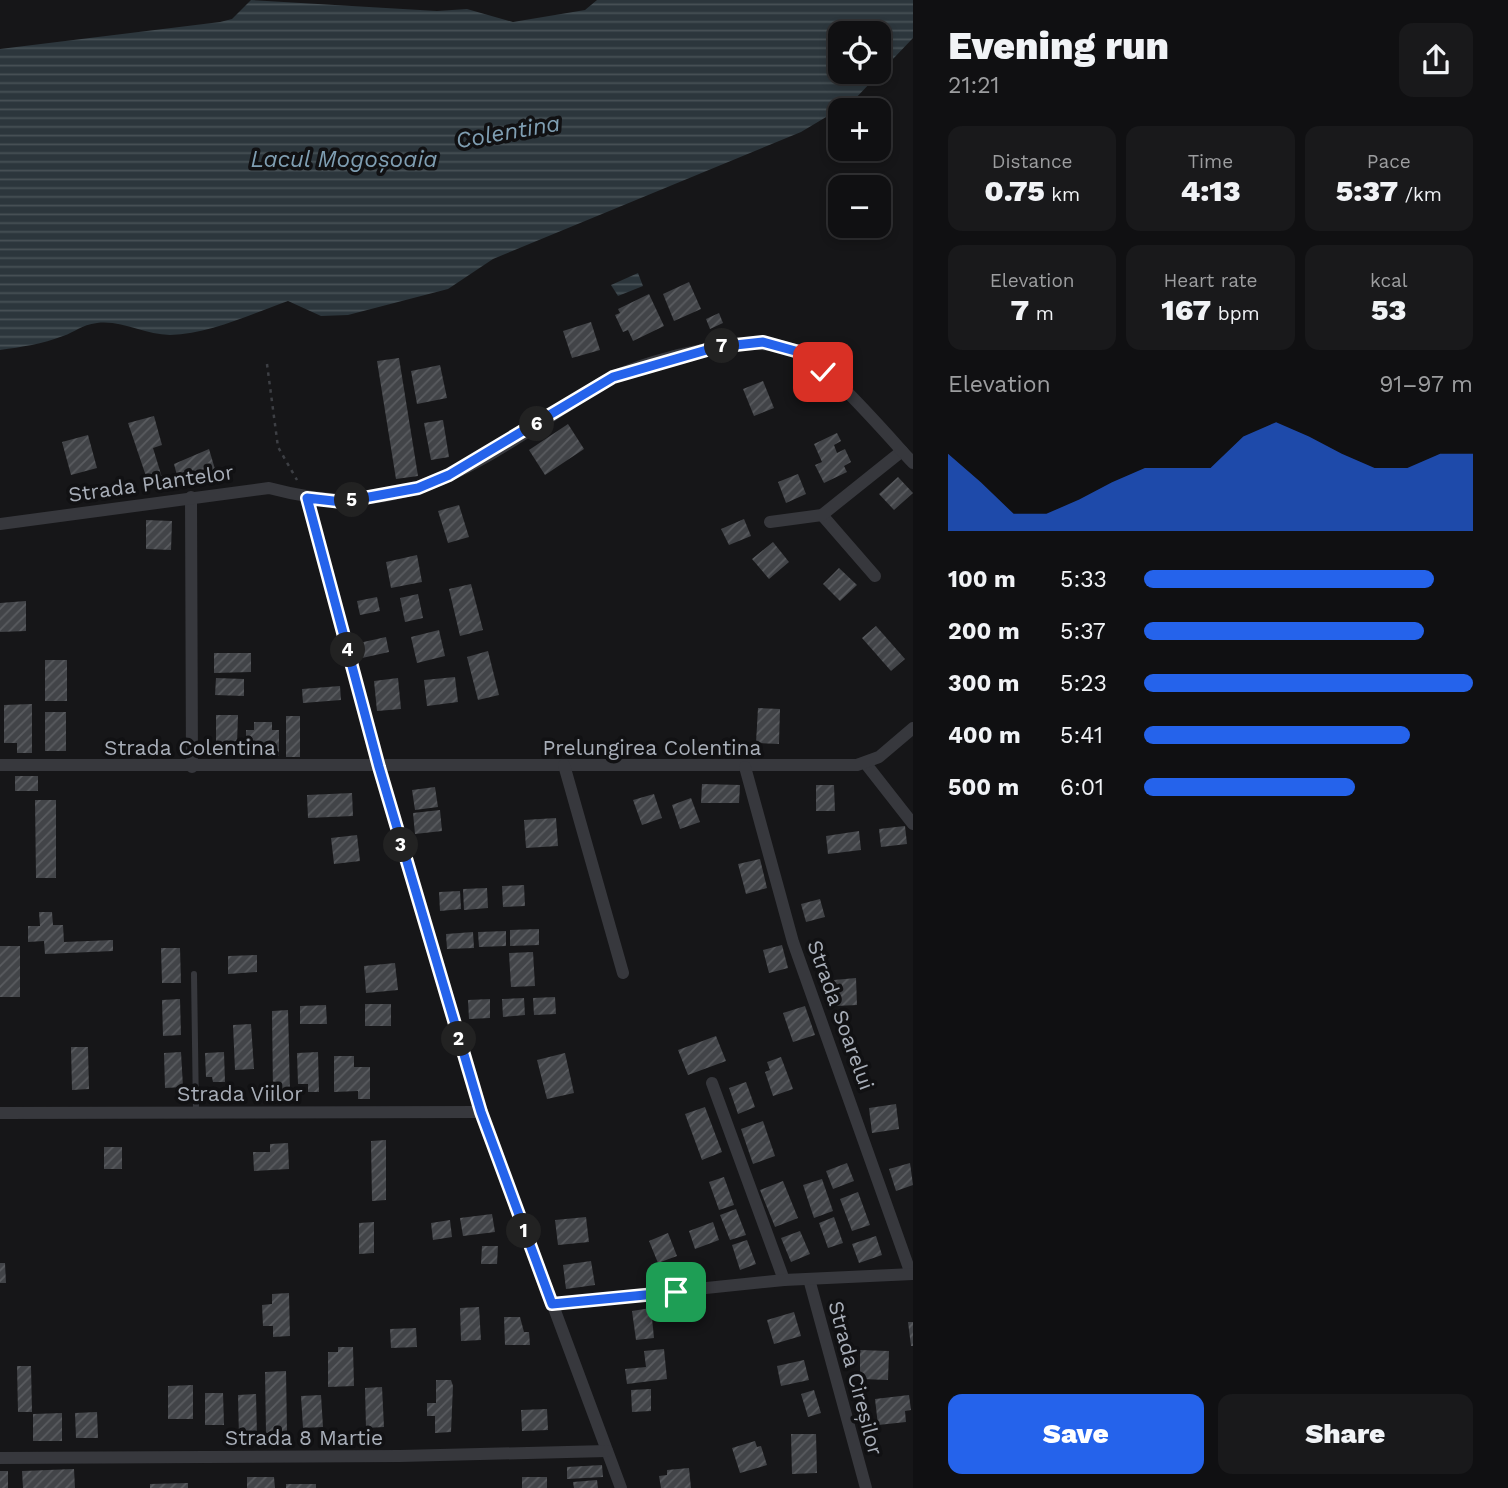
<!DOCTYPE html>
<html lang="en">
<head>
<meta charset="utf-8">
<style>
	body { margin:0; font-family:"Work Sans",sans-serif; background:#19191b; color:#f1f3f6; height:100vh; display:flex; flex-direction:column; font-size:26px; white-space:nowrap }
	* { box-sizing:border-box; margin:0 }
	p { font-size:23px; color:#9c9d9f }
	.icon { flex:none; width:38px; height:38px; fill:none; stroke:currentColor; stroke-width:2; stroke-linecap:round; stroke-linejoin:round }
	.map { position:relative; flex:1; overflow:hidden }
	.details { display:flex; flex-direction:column; background:#101012; width:595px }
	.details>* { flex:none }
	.controls { position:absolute; left:828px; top:21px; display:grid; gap:14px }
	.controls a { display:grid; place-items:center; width:63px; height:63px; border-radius:14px; background:#101012; box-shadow:0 4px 10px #0003,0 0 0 2px #303032; font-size:35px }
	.pin { position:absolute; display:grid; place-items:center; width:60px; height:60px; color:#fff; margin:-30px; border-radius:14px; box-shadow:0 4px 10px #0006 }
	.km { position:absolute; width:35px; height:35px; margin:-18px; border-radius:50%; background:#222; color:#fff; font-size:19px; line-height:35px; text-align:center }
	.round { display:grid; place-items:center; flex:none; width:74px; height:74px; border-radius:14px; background:#19191b }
	.summary { display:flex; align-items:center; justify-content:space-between; height:119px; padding:0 35px }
	h1 { font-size:38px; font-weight:800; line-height:52px }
	.metrics { display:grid; grid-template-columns:repeat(3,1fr); gap:10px; height:119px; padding:7px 35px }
	.metrics div { display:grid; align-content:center; border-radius:14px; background:#19191b; text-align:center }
	.metrics b { font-size:30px; font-weight:800 }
	.metrics small { font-size:19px; font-weight:400 }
	.metrics p { font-size:19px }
	.chart { height:196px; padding:14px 35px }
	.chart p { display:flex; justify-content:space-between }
	.chart svg { width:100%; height:126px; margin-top:7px; fill:#2563eb; opacity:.7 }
	.action { display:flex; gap:14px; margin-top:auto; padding:14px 35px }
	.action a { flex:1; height:80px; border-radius:14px; background:#2563eb; color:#fff; font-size:28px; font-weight:800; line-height:80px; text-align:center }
	.action a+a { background:#19191b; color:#f1f3f6 }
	ul { padding:0 35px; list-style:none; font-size:23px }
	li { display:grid; grid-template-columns:112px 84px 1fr; align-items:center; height:52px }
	li i { height:18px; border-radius:9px; background:#2563eb }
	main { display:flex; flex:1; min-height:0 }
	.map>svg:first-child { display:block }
	.water { fill:url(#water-rules); fill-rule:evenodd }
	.building { fill:url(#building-hatch) }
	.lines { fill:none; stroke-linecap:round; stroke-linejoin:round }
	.path { stroke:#3d3f44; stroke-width:2.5; stroke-dasharray:3.5 5; stroke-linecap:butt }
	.service { stroke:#37383d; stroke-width:6 }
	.minor { stroke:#37383d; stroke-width:12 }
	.route-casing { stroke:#fff; stroke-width:14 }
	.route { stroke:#2563eb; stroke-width:9 }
	.labels { text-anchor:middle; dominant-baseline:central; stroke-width:7; stroke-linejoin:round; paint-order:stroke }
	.street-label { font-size:21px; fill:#a8aeb8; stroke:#111113 }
	.water-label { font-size:23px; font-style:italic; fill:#7f9eb2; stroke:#111113 }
</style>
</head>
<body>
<main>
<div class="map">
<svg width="913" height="1488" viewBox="0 0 913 1488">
	<defs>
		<pattern id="water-rules" width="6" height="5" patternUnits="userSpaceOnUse" patternTransform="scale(1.75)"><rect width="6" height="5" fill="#2c363c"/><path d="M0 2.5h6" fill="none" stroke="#485156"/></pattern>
		<pattern id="building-hatch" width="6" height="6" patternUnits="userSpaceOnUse" patternTransform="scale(1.75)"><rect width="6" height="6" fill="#424448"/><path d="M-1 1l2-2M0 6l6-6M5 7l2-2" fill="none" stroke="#5a5c60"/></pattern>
	</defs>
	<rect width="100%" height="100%" fill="#161618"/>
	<g class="water">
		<path d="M 251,0 L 437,11 L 467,9 L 513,22 L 585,10 L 597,0 L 913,0 L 913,38 L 853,101 L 801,132 L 493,259 L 448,289 L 348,315 L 321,316 L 288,301 C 251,314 210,334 170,335 C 145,335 123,320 97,323 C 81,325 75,332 63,336 C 42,344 22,347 0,350 L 0,49 L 220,22 L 232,19 ZM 840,33 L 878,33 L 878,72 L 840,72 Z"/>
		<polygon points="638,273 643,286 618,296 611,285"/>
	</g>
	<g class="building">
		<polygon points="689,282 701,309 674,321 663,294"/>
		<polygon points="649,294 664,326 633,341 628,330 623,332 615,315 620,313 618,309"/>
		<polygon points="719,313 723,323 710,329 706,319"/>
		<polygon points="591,322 600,350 572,358 563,331"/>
		<polygon points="399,358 418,476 396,479 377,361"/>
		<polygon points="440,365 447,398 417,404 411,371"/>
		<polygon points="763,381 774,408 754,416 743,389"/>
		<polygon points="154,416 162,445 153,448 164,484 150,488 128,423"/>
		<polygon points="443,420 449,457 431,460 424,423"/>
		<polygon points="568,424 584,449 545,475 529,450"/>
		<polygon points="837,433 841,441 834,445 837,453 845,449 851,462 844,466 847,472 824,483 815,465 822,462 814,444"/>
		<polygon points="88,435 97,468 71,475 62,442"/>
		<polygon points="209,449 217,476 180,487 174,464"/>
		<polygon points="798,474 806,494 786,503 778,482"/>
		<polygon points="898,477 913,493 894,510 879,494"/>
		<polygon points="459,505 469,537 448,543 438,511"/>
		<polygon points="744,519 751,536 729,545 721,529"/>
		<polygon points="146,520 172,521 171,550 146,549"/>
		<polygon points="773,542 789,562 769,579 752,559"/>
		<polygon points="417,555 422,582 391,588 386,562"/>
		<polygon points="839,568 857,585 840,601 823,584"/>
		<polygon points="471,584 483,630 460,636 449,589"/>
		<polygon points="418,594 423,618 405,622 400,598"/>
		<polygon points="377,597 380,611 360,615 357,601"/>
		<polygon points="26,601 26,631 0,632 0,603"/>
		<polygon points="876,626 905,659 891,671 862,638"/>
		<polygon points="439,630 445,656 417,663 411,637"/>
		<polygon points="386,637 389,652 362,658 359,643"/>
		<polygon points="488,651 499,695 478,700 467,657"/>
		<polygon points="214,653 251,653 251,672 214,673"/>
		<rect x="45" y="660" width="22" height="41"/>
		<polygon points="455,677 458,702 427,706 424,680"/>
		<polygon points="216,678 244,679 244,696 215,695"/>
		<polygon points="398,678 401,709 377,711 374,681"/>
		<polygon points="340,686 341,700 303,703 302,689"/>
		<polygon points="32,704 32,753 17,753 17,743 4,743 4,705"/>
		<polygon points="758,708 780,709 779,744 756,743"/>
		<rect x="45" y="712" width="21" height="39"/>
		<polygon points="216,715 238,715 237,744 216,744"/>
		<rect x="286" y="716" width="14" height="41"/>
		<polygon points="254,722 272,722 272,730 279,730 279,756 246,756 246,730 254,730"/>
		<rect x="15" y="776" width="23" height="15"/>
		<polygon points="702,784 740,785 739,803 701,803"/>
		<polygon points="816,785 834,785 835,811 816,811"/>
		<polygon points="435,787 438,807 415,810 412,790"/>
		<polygon points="352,793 353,816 308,818 307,795"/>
		<polygon points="654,794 662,818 642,825 633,800"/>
		<polygon points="691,798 700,822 680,829 672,805"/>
		<polygon points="35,800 56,800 56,878 36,878"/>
		<polygon points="440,810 442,831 415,834 413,813"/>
		<polygon points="556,818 558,846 526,848 524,820"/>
		<polygon points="905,826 907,844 881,847 879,829"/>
		<polygon points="859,831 861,850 828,854 826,836"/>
		<polygon points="357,835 360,861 334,864 331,838"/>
		<polygon points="760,859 767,888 746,894 738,864"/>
		<polygon points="524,885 525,906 503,907 502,886"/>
		<polygon points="487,888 488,908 464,910 463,889"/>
		<polygon points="460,891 461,909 440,911 439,892"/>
		<polygon points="820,899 825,917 806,922 801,904"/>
		<polygon points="39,912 52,912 53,925 63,925 64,942 113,940 113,951 45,954 44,941 28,942 28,926 40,926"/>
		<polygon points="539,929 539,945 510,946 510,930"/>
		<polygon points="506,931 506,946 479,947 478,932"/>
		<polygon points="473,932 474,948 447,949 446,934"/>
		<polygon points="782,945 788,968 769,973 763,950"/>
		<rect x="0" y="946" width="20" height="51"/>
		<polygon points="161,948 180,948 181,983 162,983"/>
		<polygon points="533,952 535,986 511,987 509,953"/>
		<polygon points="257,955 257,972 228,974 228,956"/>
		<polygon points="395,963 398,990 366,993 364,966"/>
		<polygon points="856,978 857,1005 835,1006 834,980"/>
		<polygon points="555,997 556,1014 534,1015 533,998"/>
		<polygon points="524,998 525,1015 503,1017 502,999"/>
		<polygon points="180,999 181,1035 163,1036 162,1000"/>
		<polygon points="490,999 490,1018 469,1019 468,1000"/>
		<rect x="365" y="1004" width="26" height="22"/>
		<polygon points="326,1005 327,1024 300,1024 300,1006"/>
		<polygon points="805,1006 815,1035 793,1042 783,1013"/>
		<polygon points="288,1010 290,1092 273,1093 272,1011"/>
		<polygon points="251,1024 254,1069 235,1070 233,1025"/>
		<polygon points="716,1036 726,1061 688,1075 678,1050"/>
		<polygon points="71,1047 88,1047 89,1089 72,1090"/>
		<polygon points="181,1052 183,1087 165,1088 164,1053"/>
		<polygon points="224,1052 225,1082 213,1082 212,1077 206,1077 205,1053"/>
		<polygon points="318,1052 319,1092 308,1092 308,1084 298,1084 297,1053"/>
		<polygon points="565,1053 574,1093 547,1099 537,1060"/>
		<polygon points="334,1056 354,1056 354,1067 370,1067 370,1099 358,1099 358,1091 334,1092"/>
		<polygon points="781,1057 793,1089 773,1096 765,1072 770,1070 767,1062"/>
		<polygon points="746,1082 755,1107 738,1114 729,1088"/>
		<polygon points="896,1104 899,1129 872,1133 869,1108"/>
		<polygon points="705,1107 722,1152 702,1160 685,1114"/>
		<polygon points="763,1121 775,1156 753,1164 741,1129"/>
		<polygon points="386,1140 386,1200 372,1201 371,1141"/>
		<polygon points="288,1143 289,1169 254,1171 253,1152 270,1152 270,1144"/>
		<rect x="104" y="1147" width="18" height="22"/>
		<polygon points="847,1163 854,1181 833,1189 826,1171"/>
		<polygon points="910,1163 913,1185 896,1191 889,1169"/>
		<polygon points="724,1177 734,1205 719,1210 709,1182"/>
		<polygon points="822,1179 833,1211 814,1218 803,1185"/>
		<polygon points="783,1181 798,1218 775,1227 760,1190"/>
		<polygon points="858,1192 870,1225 852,1231 840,1199"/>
		<polygon points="736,1209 746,1235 730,1240 720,1215"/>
		<polygon points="492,1214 495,1232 463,1236 460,1218"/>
		<polygon points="586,1217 589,1242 558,1245 555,1220"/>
		<polygon points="834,1217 843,1243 828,1248 819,1223"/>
		<polygon points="450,1220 452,1237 433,1240 431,1223"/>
		<polygon points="374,1222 374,1253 359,1254 359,1223"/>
		<polygon points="713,1222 719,1240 695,1249 689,1231"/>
		<polygon points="800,1231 810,1254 791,1262 781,1238"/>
		<polygon points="668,1233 677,1256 658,1263 649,1241"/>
		<polygon points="876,1236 882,1255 859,1263 852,1244"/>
		<polygon points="747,1240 756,1264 740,1270 732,1245"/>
		<polygon points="482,1246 498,1246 497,1264 481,1264"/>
		<polygon points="591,1261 595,1285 566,1289 563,1265"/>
		<polygon points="0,1263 5,1263 6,1283 0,1283"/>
		<polygon points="289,1293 290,1336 273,1337 273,1326 263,1326 262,1305 272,1304 272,1294"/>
		<polygon points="479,1307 481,1340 461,1341 460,1308"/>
		<polygon points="651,1308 654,1338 636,1340 632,1311"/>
		<polygon points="794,1312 801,1336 774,1344 767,1320"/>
		<polygon points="504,1317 520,1317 524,1332 529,1332 530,1345 505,1345"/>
		<polygon points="908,1322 913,1322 913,1346 911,1346"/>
		<polygon points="416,1328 417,1347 391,1348 390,1329"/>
		<polygon points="338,1347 353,1347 354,1386 328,1387 328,1352 338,1352"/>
		<polygon points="664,1349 667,1379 627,1384 625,1369 646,1367 644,1351"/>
		<polygon points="860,1350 889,1351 888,1380 860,1379"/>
		<polygon points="804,1360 809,1380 781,1386 777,1366"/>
		<polygon points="17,1366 31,1366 32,1412 18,1412"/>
		<polygon points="286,1371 287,1433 266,1433 265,1372"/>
		<polygon points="436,1380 451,1380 453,1386 451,1432 435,1433 435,1416 427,1416 427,1403 436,1403"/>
		<polygon points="193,1385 193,1419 168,1419 168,1386"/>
		<polygon points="382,1387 384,1427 366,1428 365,1388"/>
		<polygon points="651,1389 651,1411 632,1412 631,1390"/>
		<polygon points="814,1390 821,1413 808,1417 801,1394"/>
		<polygon points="205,1393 223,1393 224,1425 205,1425"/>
		<polygon points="256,1394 257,1437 239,1438 238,1395"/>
		<polygon points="321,1395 323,1427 303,1428 301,1396"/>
		<polygon points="909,1395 911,1410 905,1411 906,1422 878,1425 875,1399"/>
		<polygon points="547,1409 548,1430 522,1431 521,1410"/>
		<polygon points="97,1412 98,1438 76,1438 75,1413"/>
		<polygon points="62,1413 62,1441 33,1441 33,1414"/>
		<polygon points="791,1434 816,1434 817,1473 792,1474"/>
		<polygon points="755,1441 757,1447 761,1446 767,1465 740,1473 732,1448"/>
		<polygon points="602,1465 603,1477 567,1479 567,1467"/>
		<polygon points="689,1468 691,1488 661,1488 659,1476 667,1475 667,1470"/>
		<polygon points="74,1469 75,1488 23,1488 22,1471"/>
		<rect x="0" y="1471" width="8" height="17"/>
		<polygon points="247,1477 274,1477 275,1488 247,1488"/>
		<rect x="522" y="1477" width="25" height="11"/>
		<polygon points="597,1480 598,1488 574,1488 573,1482"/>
		<polygon points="188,1483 188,1488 150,1488 150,1484"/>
		<rect x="286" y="1484" width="30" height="4"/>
	</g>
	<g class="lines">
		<polyline class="path" points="267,364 278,447 297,480"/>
		<polyline class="service" points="194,974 196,1112"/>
		<g class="minor">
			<polyline points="191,497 192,767"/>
			<polyline points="307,498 379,767 481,1112 621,1488"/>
			<polyline points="822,515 875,576"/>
			<polyline points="770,522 822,515 902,451"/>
			<path d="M 0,524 L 269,488 C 322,502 366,505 420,487 C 470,471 519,437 564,408 C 580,398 596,384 613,377 C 656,357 755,331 799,352 C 829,367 888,436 913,463"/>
			<polyline points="866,764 913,824"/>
			<polyline points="0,765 857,765 879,757 913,728"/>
			<polyline points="564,765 623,973"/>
			<polyline points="745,767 793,942 911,1274"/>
			<polyline points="712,1083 784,1280"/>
			<polyline points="0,1113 481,1112"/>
			<polyline points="809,1279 866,1488"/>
			<polyline points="552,1304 784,1280 913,1274"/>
			<polyline points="0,1458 400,1456 607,1451"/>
		</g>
	</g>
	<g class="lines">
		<g class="route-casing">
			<polyline id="route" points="676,1292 552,1304 481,1112 379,767 307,498 342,502 418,488 449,475 613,377 717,347 763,342 799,352 823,372"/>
		</g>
		<use href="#route" class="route"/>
	</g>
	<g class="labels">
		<g class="street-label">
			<text transform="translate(151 483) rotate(-8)">Strada Plantelor</text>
			<text x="190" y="747">Strada Colentina</text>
			<text x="652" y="747">Prelungirea Colentina</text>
			<text transform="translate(841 1015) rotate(70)">Strada Soarelui</text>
			<text x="240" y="1093">Strada Viilor</text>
			<text transform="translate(856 1378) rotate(75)">Strada Cireșilor</text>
			<text x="304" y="1437">Strada 8 Martie</text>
		</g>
		<g class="water-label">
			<text transform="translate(508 132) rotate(-10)">Colentina</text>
			<text x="344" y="159">Lacul Mogoșoaia</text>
		</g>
	</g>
</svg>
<div class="controls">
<a><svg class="icon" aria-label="locate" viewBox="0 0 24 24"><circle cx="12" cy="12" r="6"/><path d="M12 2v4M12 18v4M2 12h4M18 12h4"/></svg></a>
<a>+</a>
<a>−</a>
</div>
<div class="pin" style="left:676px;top:1292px;background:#1e9e55"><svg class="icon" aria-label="arrive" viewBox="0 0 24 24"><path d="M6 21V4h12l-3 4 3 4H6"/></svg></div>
<div class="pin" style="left:823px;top:372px;background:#d93025"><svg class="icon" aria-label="check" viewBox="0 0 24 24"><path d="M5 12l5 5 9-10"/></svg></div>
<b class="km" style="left:524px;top:1231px">1</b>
<b class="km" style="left:459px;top:1039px">2</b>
<b class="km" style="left:401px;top:845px">3</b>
<b class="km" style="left:348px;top:650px">4</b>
<b class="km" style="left:352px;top:500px">5</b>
<b class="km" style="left:537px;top:424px">6</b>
<b class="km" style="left:722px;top:346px">7</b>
</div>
<section class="details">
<div class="summary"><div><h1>Evening run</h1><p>21:21</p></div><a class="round"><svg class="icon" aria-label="share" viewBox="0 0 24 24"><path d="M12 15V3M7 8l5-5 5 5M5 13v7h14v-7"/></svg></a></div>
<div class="metrics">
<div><p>Distance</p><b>0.75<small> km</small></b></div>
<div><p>Time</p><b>4:13</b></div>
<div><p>Pace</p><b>5:37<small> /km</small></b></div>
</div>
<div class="metrics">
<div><p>Elevation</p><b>7<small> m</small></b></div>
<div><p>Heart rate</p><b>167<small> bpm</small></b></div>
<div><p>kcal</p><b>53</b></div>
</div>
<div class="chart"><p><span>Elevation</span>91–97 m</p>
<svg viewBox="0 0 160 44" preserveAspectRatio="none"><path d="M0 44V17L10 27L20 38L30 38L40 33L50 27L60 22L70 22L80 22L90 11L100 6L110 11L120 17L130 22L140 22L150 17L160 17V44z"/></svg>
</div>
<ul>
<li><b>100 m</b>5:33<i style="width:88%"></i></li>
<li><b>200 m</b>5:37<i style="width:85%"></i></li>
<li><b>300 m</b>5:23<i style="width:100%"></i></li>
<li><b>400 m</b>5:41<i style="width:81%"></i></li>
<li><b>500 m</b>6:01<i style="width:64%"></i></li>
</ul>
<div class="action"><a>Save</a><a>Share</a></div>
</section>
</main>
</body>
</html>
